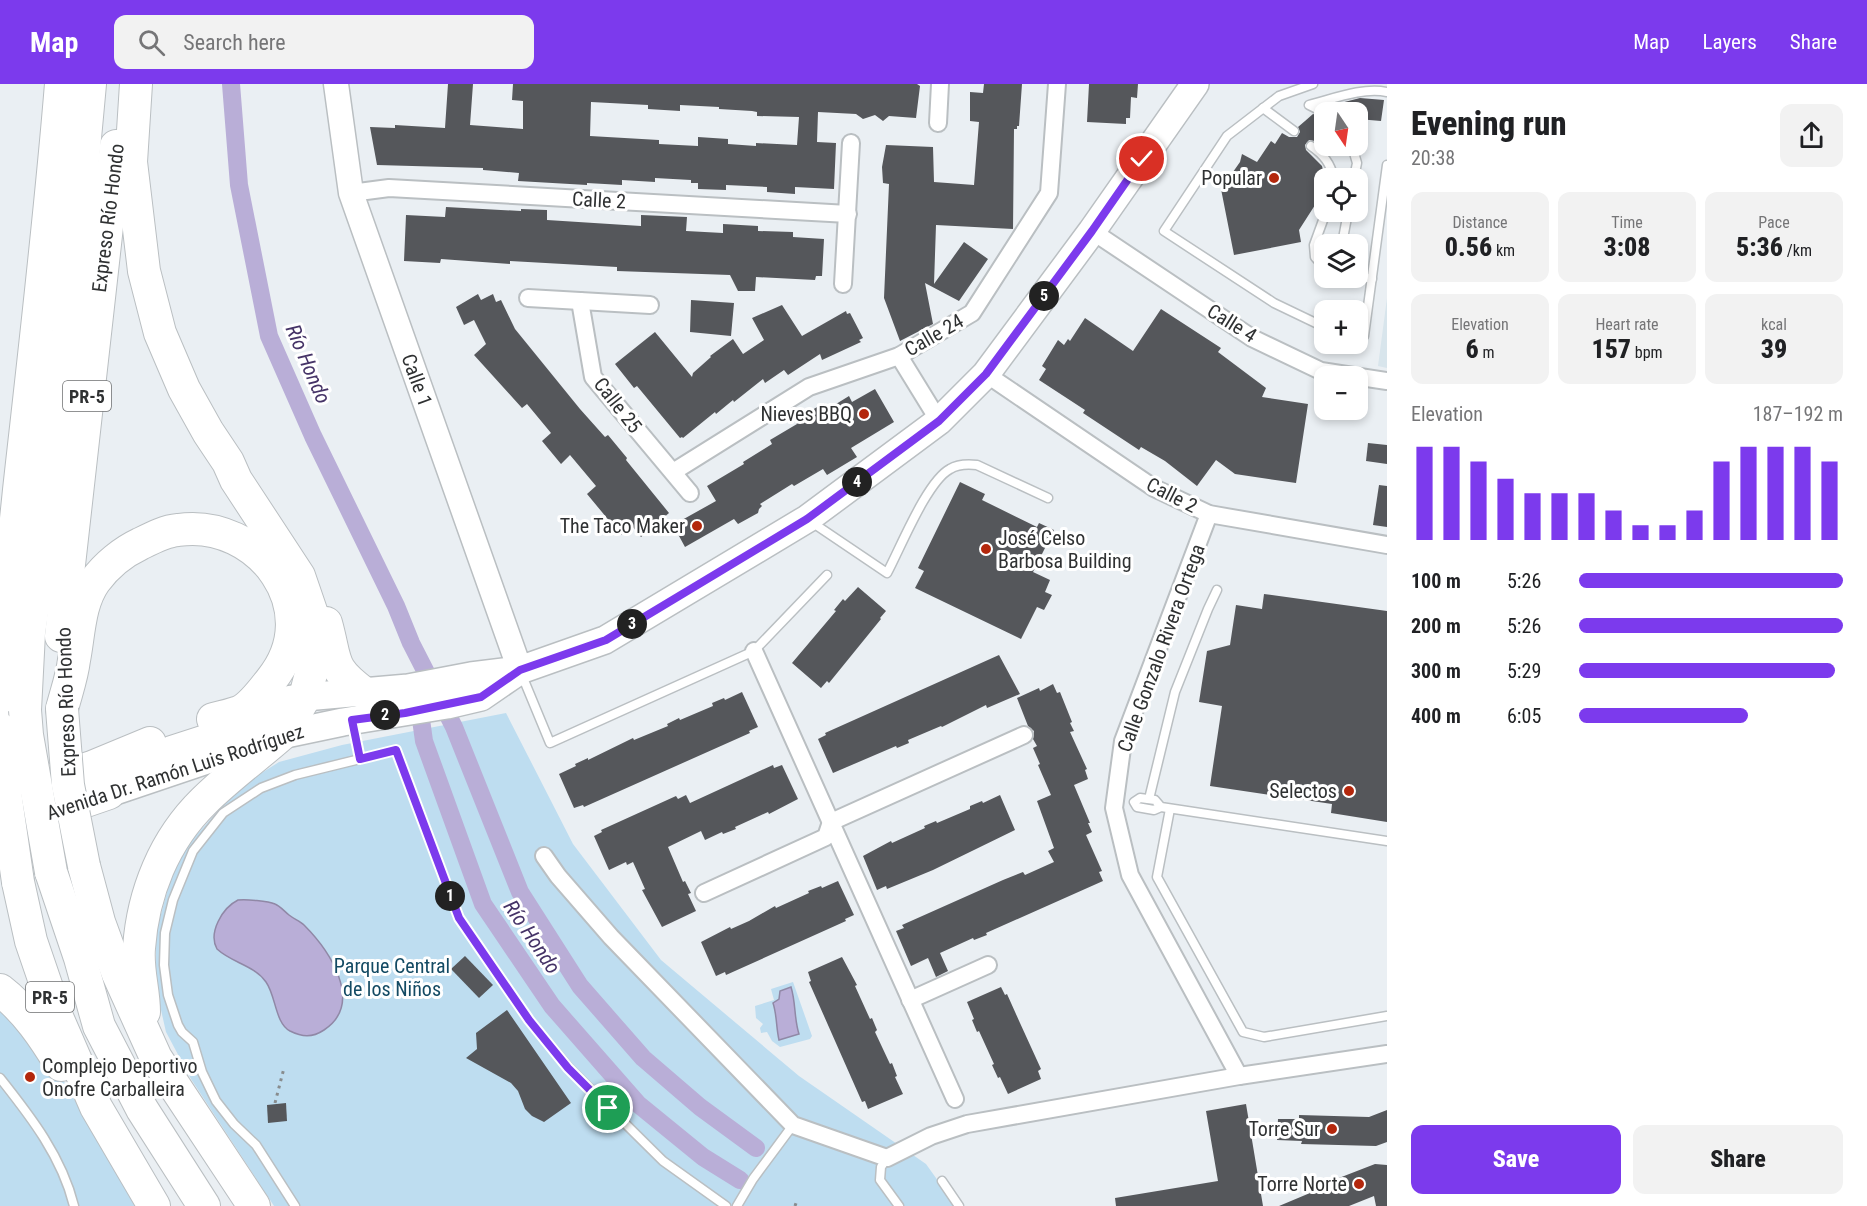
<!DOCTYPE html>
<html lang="en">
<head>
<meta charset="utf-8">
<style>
	body { margin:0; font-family:"Roboto Condensed",sans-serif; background:#f2f2f2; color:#202124; height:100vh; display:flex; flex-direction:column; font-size:22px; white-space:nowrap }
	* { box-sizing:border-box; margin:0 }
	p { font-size:20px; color:#757577 }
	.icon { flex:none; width:33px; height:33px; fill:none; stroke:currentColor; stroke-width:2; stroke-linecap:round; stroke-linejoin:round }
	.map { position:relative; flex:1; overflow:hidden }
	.sheet { display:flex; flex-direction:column; background:#fff; width:480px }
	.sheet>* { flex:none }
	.needle { width:39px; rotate:167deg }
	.tools { position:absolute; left:1314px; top:18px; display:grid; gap:12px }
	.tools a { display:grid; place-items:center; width:54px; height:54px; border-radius:12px; background:#fff; box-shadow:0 3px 9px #0003; font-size:30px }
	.pin { position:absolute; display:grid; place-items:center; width:51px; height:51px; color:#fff; margin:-26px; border:3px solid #fff; border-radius:50%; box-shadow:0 2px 6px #0007 }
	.km { position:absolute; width:30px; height:30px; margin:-15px; border-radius:50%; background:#222; color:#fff; font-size:16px; line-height:30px; text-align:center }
	.round { display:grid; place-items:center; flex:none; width:63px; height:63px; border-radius:12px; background:#f2f2f2 }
	.summary { display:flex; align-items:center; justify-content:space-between; height:102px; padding:0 24px }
	h1 { font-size:33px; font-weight:800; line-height:45px }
	.stats { display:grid; grid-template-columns:repeat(3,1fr); gap:9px; height:102px; padding:6px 24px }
	.stats div { display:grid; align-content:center; border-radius:12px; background:#f2f2f2; text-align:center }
	.stats b { font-size:26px; font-weight:800 }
	.stats small { font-size:16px; font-weight:400 }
	.stats p { font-size:16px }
	.chart { height:168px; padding:12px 24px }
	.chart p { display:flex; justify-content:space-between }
	.chart svg { width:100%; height:108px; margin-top:6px; stroke:#7c3aed; stroke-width:6 }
	.button { display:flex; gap:12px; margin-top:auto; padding:12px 24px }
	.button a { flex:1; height:69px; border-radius:12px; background:#7c3aed; color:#fff; font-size:24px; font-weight:800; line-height:69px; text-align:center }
	.button a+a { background:#f2f2f2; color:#202124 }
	ul { padding:0 24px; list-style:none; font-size:20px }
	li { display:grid; grid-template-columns:96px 72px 1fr; align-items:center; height:45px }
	li i { height:15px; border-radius:8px; background:#7c3aed }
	header { display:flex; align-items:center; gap:36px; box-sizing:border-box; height:84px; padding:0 30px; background:#7c3aed; color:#fff }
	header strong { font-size:28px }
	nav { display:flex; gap:33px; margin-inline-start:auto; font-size:21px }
	.search { width:420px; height:54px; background:#f2f2f2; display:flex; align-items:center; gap:15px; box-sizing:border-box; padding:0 21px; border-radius:12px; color:#757577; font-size:22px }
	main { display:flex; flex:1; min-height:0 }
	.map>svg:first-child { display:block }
	.built { fill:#d8e5ec }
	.green { fill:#beddf0 }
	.water { fill:#b9aed7; stroke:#9088a6; stroke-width:1.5 }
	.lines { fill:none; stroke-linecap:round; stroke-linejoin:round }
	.canal { stroke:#b9aed7; stroke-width:18 }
	.building { fill:#55575b; fill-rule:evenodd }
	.lane-casing { stroke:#babfc2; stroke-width:11 }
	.street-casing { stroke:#babfc2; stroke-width:20 }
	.secondary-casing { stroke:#babfc2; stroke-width:27 }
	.primary-casing { stroke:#babfc2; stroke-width:30 }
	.highway-casing { stroke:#babfc2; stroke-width:34 }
	.path { stroke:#888c8e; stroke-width:3; stroke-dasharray:3 4.5; stroke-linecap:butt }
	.lane { stroke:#fff; stroke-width:8 }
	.street { stroke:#fff; stroke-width:16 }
	.secondary { stroke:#fff; stroke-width:24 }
	.primary { stroke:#fff; stroke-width:27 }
	.highway { stroke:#fff; stroke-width:32 }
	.highway-bridge-casing { stroke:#babfc2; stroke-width:34; stroke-linecap:butt }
	.highway-bridge { stroke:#fff; stroke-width:32 }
	.route-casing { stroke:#fff; stroke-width:12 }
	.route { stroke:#7c3aed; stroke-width:8 }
	.poi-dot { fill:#b3270c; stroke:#fff; stroke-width:2 }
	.labels { text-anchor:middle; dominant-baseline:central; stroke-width:6; stroke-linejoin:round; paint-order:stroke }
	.shield { fill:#fff; stroke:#6d6f70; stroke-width:1.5 }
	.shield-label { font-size:18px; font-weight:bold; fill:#2f3132 }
	.poi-label { font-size:20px; fill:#2f3132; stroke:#fff; text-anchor:end }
	.street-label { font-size:20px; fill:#2f3132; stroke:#fff }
	.park-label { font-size:20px; fill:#134a63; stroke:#fff }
	.water-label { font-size:21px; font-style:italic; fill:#453367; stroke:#fff }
</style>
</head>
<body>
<header>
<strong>Map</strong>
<div class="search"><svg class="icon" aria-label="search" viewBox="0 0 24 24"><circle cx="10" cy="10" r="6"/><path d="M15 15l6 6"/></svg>Search here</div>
<nav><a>Map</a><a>Layers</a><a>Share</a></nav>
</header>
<main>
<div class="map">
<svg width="1387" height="1122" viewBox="0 0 1387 1122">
	<rect width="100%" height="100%" fill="#eaeff3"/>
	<polygon class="built" points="1387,214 1387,284 1378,282"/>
	<g class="green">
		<polygon points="506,629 573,760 661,876 799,992 926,1080 956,1122 274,1122 191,995 166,948 156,904 156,849 176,774 239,703 279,678 342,661"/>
		<polygon points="793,898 812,952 810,955 780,963 772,957 767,948 761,949 760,944 763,940 756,934 755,922 774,916 771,905"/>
		<polygon points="0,918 41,958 136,1122 0,1122"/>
	</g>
	<g class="water">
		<path d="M 238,816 C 246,815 268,817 275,820 C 280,822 284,827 289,831 C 294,835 300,837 304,841 C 329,866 365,919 324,946 C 312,954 302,953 290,947 C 275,939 276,912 266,898 C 254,881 232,879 217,865 C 208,849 222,824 238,816 Z"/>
		<path d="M 791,903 C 796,919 794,935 799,950 L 779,956 C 776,943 777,931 773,919 L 779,915 L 780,907 Z"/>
	</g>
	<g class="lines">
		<g class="canal">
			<polyline points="231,0 239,101 269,252 313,352 396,522 411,559 454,643 520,808 580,902 643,974 700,1023 756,1064"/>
			<polyline points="418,614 424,657 483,820 552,922 638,1020 703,1073 740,1096"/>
		</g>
	</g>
	<g class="building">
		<path d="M 448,0 L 473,0 L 470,41 L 523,45 L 523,17 L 512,16 L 513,0 L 917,0 L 920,2 L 916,34 L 889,32 L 883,37 L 875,31 L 863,35 L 856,30 L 818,28 L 817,58 L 836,59 L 834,105 L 795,103 L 795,110 L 767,108 L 767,103 L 726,101 L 726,106 L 698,105 L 698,99 L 691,99 L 691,96 L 655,94 L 655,98 L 622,96 L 622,101 L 587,99 L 587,101 L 518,97 L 519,89 L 483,86 L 483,84 L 377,81 L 370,43 L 395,44 L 395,41 L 445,44 ZM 591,18 L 648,21 L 648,25 L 680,27 L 680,21 L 719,23 L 719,25 L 752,27 L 757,28 L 757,32 L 799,33 L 797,61 L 756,59 L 756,62 L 728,60 L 728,55 L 698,53 L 698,62 L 659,60 L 659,56 L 590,52 Z"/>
		<polygon points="984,0 1022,0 1019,42 1017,42 1017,45 1014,45 1013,145 936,141 934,200 964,158 988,175 959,217 925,199 933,240 900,257 884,214 889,100 883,99 882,83 886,61 933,63 934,98 974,101 979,38 970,37 970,8 983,9"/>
		<polygon points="1089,0 1138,0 1137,14 1131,13 1130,34 1126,34 1126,40 1087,38"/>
		<polygon points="1360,14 1384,16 1381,37 1358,35 1358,28 1325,28 1325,23"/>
		<polygon points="1324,29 1324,49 1315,57 1309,56 1305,61 1306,66 1322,82 1323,86 1314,100 1324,107 1299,146 1301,158 1234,171 1221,105 1240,78 1242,70 1257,78 1271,57 1275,60 1282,49 1289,53 1297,53 1300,48 1298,43 1305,37 1313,30 1320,32"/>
		<polygon points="446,123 521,127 521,125 547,126 547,136 641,142 641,131 687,133 686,147 723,149 723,140 758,142 758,147 793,148 793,153 824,155 822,192 816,192 815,196 756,193 755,207 738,207 730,191 617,187 617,183 510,177 510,180 441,175 440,179 404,177 406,131 445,133"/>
		<polygon points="478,210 481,216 493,210 496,218 501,216 515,245 580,325 605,353 608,351 627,374 626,376 669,429 641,453 632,442 621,451 587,410 596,402 570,371 561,380 542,357 551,349 527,320 522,324 474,271 486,260 474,236 464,241 456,223"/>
		<polygon points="691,216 734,219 731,252 690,248"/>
		<polygon points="782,221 802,252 846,227 847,230 850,229 863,254 859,256 861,258 822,276 820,270 788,291 784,286 765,299 763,295 734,318 733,316 716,330 715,328 683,354 682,353 680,354 637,302 634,304 615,280 655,248 692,293 693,289 711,273 710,272 733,255 743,270 764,256 752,234"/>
		<polygon points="1161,225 1221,264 1218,268 1266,304 1262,313 1308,320 1296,399 1235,390 1216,376 1197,402 1165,377 1141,363 1139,366 1083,329 1085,326 1039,296 1046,285 1042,282 1058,256 1064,261 1068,255 1070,257 1085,234 1133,267"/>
		<polygon points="875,305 894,338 851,364 857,373 827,391 823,385 794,402 792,400 760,420 762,422 759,425 758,429 738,440 734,435 685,463 673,441 716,417 707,402 744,380 743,378 772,360 770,356 797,340 795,336 824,319 828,325 849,312 852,318"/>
		<polygon points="1368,359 1387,361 1387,380 1366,377"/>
		<polygon points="960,398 985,410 982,416 1037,443 1039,439 1054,446 1033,488 1050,496 1045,508 1052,511 1044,526 1037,523 1021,555 915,504 924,487 918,484"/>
		<polygon points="1379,401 1387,402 1387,443 1373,441"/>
		<polygon points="858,503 886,527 880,534 881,535 829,599 827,597 821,604 792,579 836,527 834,526 843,515 845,517"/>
		<polygon points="1264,510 1387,527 1387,738 1331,729 1332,720 1210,702 1222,622 1199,618 1207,567 1230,561 1236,521 1262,525"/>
		<polygon points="999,571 1020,610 987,624 986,621 942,643 941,642 908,656 909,659 897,664 896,662 833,689 818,655 826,651 825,649"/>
		<polygon points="1053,600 1057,609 1060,608 1072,638 1070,639 1074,647 1070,648 1087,685 1085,686 1088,695 1074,701 1090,739 1088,739 1092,748 1086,751 1102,787 1099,788 1103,797 986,849 987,851 974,856 973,854 940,869 948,887 936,893 928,874 911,882 896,847 904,844 902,841 1003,796 1023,788 1025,791 1054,778 1048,767 1054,764 1037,717 1051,711 1038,681 1040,680 1033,664 1037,662 1033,655 1034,647 1028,642 1017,614 1039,604 1040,607"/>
		<polygon points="742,608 758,643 749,647 750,649 584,723 583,721 574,724 559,690 576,682 575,680 588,674 588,676 633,654 634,656 668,642 667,640 679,634 680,636 713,622 712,619 724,614 725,616"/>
		<polygon points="773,681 774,684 782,681 798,715 769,730 768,728 735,743 736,745 723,750 722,748 705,756 701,747 668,763 683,798 685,797 691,809 688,810 696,827 662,843 642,806 645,805 633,778 627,781 626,778 609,786 594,752 602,748 601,746 676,712 678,715 686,711 690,719"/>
		<polygon points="1000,711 1015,746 933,786 887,805 886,802 877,806 863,772 891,757 892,759 925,744 924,742 936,737 937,739 970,725 970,722 982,717 983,719"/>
		<polygon points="838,797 854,831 845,835 846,837 726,891 725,888 716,892 701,858 730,843 731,845 749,837 775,822 776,824 809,809 808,807 821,802 822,804"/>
		<polygon points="465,872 493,901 479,914 451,885"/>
		<polygon points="842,873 857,901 855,902 870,935 872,934 877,946 875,948 890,980 892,979 897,992 895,993 903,1010 868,1025 865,1017 862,1018 809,898 811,897 808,888"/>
		<polygon points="1001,903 1005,911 1007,910 1020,939 1041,985 1038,987 1041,995 1008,1010 1000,993 998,994 992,981 994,980 979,947 977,948 972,936 974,935 967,918"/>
		<polygon points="507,926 571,1019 544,1038 532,1032 525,1025 518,1007 511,999 466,974 477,965 476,949"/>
		<polygon points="286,1019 287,1037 268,1039 267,1021"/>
		<polygon points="1246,1020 1263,1122 1116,1122 1115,1114 1218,1097 1206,1027"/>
		<polygon points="1387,1026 1387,1058 1376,1062 1301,1060 1302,1057 1277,1056 1278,1035 1299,1035 1299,1031 1369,1033"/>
		<polygon points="1375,1080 1387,1081 1387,1122 1376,1122 1374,1112 1349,1122 1279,1122 1310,1109 1308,1106"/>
	</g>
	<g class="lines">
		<g class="lane-casing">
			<g id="lane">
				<polyline points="1313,0 1279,12 1227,52 1164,147 1274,219 1324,243"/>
				<polyline points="1263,24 1294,47"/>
				<path d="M 1319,26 L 1309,21 C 1333,15 1362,3 1387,8"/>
				<path d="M 1311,62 C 1324,71 1330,79 1334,94"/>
				<polyline points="1352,62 1357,79 1354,94"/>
				<polyline points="1342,160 1348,128"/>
				<polyline points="1324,183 1315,173 1314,161 1326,128"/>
				<polyline points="1358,192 1372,195"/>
				<polyline points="1358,251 1364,252 1387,81"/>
				<path d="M 810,437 L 887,489 C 900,465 927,397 950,385 C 958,380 968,380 977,381 L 1048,414"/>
				<polyline points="521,589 550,659 754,567 827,491"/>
				<polyline points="353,641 360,675 396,666 459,834 529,936 569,984 663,1077 726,1122"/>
				<polyline points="1149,715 1175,608 1208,525 1217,506"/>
				<polyline points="1161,723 1155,716 1140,714 1134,718 1137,723 1154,726 1161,723 1387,757"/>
				<polyline points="1170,725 1157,793 1243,948 1264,953 1387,932"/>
				<path d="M 0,994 C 31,1033 62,1073 74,1122"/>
				<polyline points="887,1074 881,1083 880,1096 899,1122"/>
				<polyline points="942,1097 959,1122"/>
				<polyline points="295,1122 256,1061 234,1040 216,1017 202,988 193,958 182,948 178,941 168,911 164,881 165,849 173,816 193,767 223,729 261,704 295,691 360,675"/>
				<polyline points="737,1122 753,1095 793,1041"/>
			</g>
		</g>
		<g class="street-casing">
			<g id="street">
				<polyline points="938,39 940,0"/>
				<polyline points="351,109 389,104 848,130"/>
				<polyline points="1092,147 1252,254 1321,287 1387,297"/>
				<polyline points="843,200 851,59"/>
				<polyline points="528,214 650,221"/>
				<polyline points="580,217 593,293 690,409"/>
				<polyline points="899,272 939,337"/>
				<polyline points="986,290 1154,404 1209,430 1387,461"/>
				<polyline points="673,388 809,303 899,272 972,229 1049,109 1057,0"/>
				<polyline points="1209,430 1123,657 1114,724 1130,791 1239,992"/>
				<polyline points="754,567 955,1015"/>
				<polyline points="544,772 558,792 611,853 793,1041 887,1074 931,1052 967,1040 1239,992 1387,970"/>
				<polyline points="704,809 826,753 831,738 1024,651"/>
				<polyline points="910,916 988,881"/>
			</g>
		</g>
		<g class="secondary-casing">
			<polyline id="secondary" points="336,0 351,109 520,586"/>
		</g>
		<g class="primary-casing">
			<g id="primary">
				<polyline points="286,616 305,613 408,604 471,592 520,586 605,556 807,435 939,337 986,290 1092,147 1195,0"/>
				<polyline points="118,706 281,651 343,638 447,621 481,613 516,589"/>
			</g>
		</g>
		<g class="highway-casing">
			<g id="highway">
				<path d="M 326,539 C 337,578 329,583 364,609"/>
				<polyline points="61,552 116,62"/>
				<path d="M 0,623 C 1,551 12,478 19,406 C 34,271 50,136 61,0"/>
				<path d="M 62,625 C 66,609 72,593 74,576 C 79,551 79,519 95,497 C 106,482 123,468 140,460 C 152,454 165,447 178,446 C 259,434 328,526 271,596 C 263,606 251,623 239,628 C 231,631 222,633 213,635"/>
				<polyline points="25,626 29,549 43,454 67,248 90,0"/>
				<polyline points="42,699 92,683 150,659"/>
				<polyline points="48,730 109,709 128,688 172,668 296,628 305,613 315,574 316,553 312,530 299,492 236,396 228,378 208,348 184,305 160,249 144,187 131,78 136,0"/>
				<polyline points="84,782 99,838 118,890 156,974 254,1122"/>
				<polyline points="51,788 80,874 99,942 142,1025 204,1122"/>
				<polyline points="18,798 31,857 57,933 96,1023 154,1122"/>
				<path d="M 0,906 C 26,926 44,953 61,981"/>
				<path d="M 144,928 C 144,906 137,886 139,864 C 143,809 164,756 204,717 C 228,693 256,673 281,651"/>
			</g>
		</g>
		<g class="path">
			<polyline points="275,1019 284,984"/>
			<polyline points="795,1122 796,1119"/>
		</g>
		<use href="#lane" class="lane"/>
		<use href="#street" class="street"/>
		<use href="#secondary" class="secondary"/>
		<use href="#primary" class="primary"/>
		<use href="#highway" class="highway"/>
		<g class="highway-bridge-casing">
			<g id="highway-bridge">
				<polyline points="62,625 68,701 84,782"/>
				<polyline points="25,626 27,651 51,788"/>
				<polyline points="0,645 6,715 18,798"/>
			</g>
		</g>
		<use href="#highway-bridge" class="highway-bridge"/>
	</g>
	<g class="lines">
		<g class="route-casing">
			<polyline id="route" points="608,1024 568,984 529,936 459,834 396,666 360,675 352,636 405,629 481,613 520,586 606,556 807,435 939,337 986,290 1092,147 1142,75"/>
		</g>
		<use href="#route" class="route"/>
	</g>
	<g class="poi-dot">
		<circle cx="1274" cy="94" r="6"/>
		<circle cx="864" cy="330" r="6"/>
		<circle cx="697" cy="442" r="6"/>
		<circle cx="986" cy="465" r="6"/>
		<circle cx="1349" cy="707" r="6"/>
		<circle cx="30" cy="993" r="6"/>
		<circle cx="1332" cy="1045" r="6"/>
		<circle cx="1359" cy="1100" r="6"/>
	</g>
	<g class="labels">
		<g class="shield">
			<rect x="63" y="297" width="48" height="30" rx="4.5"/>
			<rect x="26" y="898" width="48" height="30" rx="4.5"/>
		</g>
		<g class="shield-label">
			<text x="87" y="312">PR-5</text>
			<text x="50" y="913">PR-5</text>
		</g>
		<g class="poi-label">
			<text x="1262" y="94">Popular</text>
			<text x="852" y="330">Nieves BBQ</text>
			<text x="685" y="442">The Taco Maker</text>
			<text x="998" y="454" text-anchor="start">José Celso<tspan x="998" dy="23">Barbosa Building</tspan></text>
			<text x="1337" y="707">Selectos</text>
			<text x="42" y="982" text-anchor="start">Complejo Deportivo<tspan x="42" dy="23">Onofre Carballeira</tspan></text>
			<text x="1320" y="1045">Torre Sur</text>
			<text x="1347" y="1100">Torre Norte</text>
		</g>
		<g class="street-label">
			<text transform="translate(599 116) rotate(3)">Calle 2</text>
			<text transform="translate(108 134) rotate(-83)">Expreso Río Hondo</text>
			<text transform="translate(1232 239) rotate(32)">Calle 4</text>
			<text transform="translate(934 251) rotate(-30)">Calle 24</text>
			<text transform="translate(417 296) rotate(70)">Calle 1</text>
			<text transform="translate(618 321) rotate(52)">Calle 25</text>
			<text transform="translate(1172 411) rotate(27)">Calle 2</text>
			<text transform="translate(1161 564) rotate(-70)">Calle Gonzalo Rivera Ortega</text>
			<text transform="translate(66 618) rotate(-92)">Expreso Río Hondo</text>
			<text transform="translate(175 688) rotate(-18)">Avenida Dr. Ramón Luis Rodríguez</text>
		</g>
		<g class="park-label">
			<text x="392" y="882">Parque Central<tspan x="392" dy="23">de los Niños</tspan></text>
		</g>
		<g class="water-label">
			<text transform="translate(308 280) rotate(67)">Río Hondo</text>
			<text transform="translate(532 853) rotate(56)">Río Hondo</text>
		</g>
	</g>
</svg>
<div class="tools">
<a><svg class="needle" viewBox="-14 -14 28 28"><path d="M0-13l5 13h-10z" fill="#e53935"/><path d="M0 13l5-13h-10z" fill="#757577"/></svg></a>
<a><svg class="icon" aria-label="locate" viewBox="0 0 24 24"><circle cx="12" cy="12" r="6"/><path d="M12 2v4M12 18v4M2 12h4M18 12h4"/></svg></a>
<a><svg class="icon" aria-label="layers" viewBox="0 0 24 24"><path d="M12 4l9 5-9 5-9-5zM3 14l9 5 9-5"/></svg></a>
<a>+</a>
<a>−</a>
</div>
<div class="pin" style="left:608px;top:1024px;background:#1e9e55"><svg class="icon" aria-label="arrive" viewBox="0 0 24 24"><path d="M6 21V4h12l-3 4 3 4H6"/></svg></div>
<div class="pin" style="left:1142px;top:75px;background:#d93025"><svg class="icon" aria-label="check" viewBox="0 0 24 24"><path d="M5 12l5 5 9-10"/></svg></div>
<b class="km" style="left:450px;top:812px">1</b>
<b class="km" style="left:385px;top:631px">2</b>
<b class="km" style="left:632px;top:540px">3</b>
<b class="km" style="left:857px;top:398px">4</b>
<b class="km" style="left:1044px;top:212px">5</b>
</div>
<section class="sheet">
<div class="summary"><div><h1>Evening run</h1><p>20:38</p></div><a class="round"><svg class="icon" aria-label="share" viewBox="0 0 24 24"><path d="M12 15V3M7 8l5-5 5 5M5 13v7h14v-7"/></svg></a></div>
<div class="stats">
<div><p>Distance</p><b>0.56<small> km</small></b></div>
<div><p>Time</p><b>3:08</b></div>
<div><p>Pace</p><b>5:36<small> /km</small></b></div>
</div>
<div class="stats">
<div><p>Elevation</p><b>6<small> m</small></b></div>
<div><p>Heart rate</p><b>157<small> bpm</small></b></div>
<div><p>kcal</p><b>39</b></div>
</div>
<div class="chart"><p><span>Elevation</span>187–192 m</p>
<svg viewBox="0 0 160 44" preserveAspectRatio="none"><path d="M5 44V6M15 44V6M25 44V12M35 44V19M45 44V25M55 44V25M65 44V25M75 44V32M85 44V38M95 44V38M105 44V32M115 44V12M125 44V6M135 44V6M145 44V6M155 44V12"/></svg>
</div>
<ul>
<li><b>100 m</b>5:26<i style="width:100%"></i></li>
<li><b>200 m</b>5:26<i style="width:100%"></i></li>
<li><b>300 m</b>5:29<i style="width:97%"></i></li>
<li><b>400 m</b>6:05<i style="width:64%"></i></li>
</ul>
<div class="button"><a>Save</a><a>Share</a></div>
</section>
</main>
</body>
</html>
